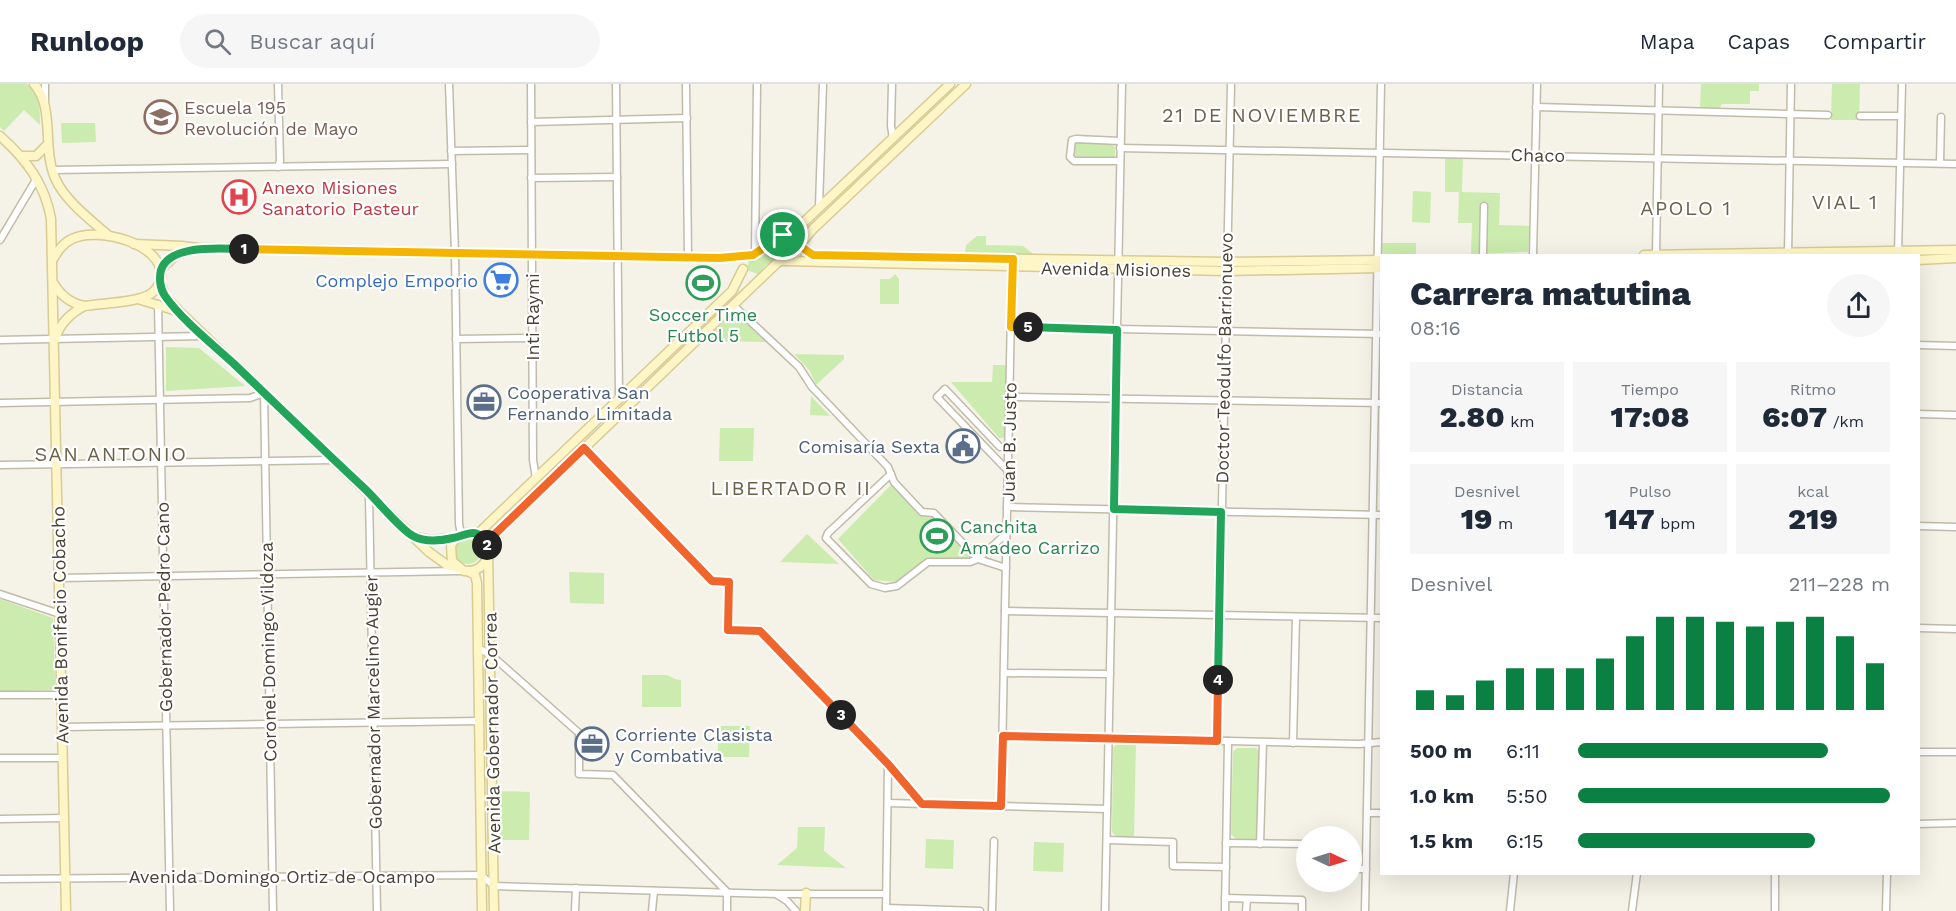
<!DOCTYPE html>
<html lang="es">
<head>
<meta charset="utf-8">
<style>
	body { margin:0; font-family:"Work Sans",sans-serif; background:#f6f6f7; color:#1f2937; height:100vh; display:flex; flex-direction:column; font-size:22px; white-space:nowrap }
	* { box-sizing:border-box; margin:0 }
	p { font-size:20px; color:#747a83 }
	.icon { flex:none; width:33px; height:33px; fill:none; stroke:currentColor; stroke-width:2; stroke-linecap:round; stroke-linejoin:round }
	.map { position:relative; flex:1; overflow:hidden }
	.sheet { position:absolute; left:1380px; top:170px; width:540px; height:621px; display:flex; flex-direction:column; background:#fff; border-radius:0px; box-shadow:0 6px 24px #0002 }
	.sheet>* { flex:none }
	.needle { width:39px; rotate:94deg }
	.fabs { position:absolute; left:1296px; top:742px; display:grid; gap:12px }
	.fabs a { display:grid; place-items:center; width:66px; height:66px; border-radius:50%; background:#fff; box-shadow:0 6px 24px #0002; font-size:30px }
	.pin { position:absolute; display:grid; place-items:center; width:51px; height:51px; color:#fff; margin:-26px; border:3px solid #fff; border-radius:50%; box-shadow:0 2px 6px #0007 }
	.km { position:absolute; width:30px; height:30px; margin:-15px; border-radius:50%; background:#222; color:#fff; font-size:16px; line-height:30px; text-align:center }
	.round { display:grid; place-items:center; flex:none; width:63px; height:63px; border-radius:32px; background:#f6f6f7 }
	.overview { display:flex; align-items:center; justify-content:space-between; height:102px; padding:0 30px }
	h1 { font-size:33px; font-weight:800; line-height:45px }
	.figures { display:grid; grid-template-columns:repeat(3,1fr); gap:9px; height:102px; padding:6px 30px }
	.figures div { display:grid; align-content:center; border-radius:0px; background:#f6f6f7; text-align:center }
	.figures b { font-size:30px; font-weight:800 }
	.figures small { font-size:16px; font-weight:400 }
	.figures p { font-size:16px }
	.chart { height:168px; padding:12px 30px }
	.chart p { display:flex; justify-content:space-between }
	.chart svg { width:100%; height:108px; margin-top:6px; stroke:#0b8043; stroke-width:6 }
	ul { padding:0 30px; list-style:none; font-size:20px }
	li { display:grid; grid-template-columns:96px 72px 1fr; align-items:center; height:45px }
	li i { height:15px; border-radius:8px; background:#0b8043 }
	header { display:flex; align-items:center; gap:36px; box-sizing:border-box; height:84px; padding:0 30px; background:#fff; border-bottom:2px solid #e0e1e3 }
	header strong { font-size:28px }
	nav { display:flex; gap:33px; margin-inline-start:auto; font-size:21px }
	.search { width:420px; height:54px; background:#f6f6f7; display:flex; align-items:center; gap:15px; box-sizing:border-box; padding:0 21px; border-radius:33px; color:#747a83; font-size:22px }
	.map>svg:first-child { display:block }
	.green { fill:#cbecae }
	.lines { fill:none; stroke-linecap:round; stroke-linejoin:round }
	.street-casing { stroke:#c1bba9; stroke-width:9 }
	.secondary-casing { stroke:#d8cb94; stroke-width:11 }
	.street { stroke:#fff; stroke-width:6 }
	.secondary { stroke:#fff6c7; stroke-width:8 }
	.split-1-casing { stroke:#fff; stroke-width:12 }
	.split-2-casing { stroke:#fff; stroke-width:12 }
	.split-3-casing { stroke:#fff; stroke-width:12 }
	.split-4-casing { stroke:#fff; stroke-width:12 }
	.split-5-casing { stroke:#fff; stroke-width:12 }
	.split-6-casing { stroke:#fff; stroke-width:12 }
	.split-1 { stroke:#f5b400; stroke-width:8 }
	.split-2 { stroke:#22a559; stroke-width:8 }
	.split-3 { stroke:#f0652b; stroke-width:8 }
	.split-4 { stroke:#f0652b; stroke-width:8 }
	.split-5 { stroke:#22a559; stroke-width:8 }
	.split-6 { stroke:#f5b400; stroke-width:8 }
	.labels { text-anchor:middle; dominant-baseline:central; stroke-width:4.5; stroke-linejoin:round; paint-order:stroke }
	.education-label { font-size:18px; fill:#785e54; stroke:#fff; text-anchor:start }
	.street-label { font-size:18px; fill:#494336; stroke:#fff }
	.health-label { font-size:18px; fill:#be3a42; stroke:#fff; text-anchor:start }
	.shop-label { font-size:18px; fill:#366cbe; stroke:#fff; text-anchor:end }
	.leisure-label { font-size:18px; fill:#27864d; stroke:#fff }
	.service-label { font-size:18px; fill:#4e5e75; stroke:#fff; text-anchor:start }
	.neighbourhood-label { font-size:20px; letter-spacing:1.5px; fill:#6c624c; stroke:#fff }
</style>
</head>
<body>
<header>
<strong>Runloop</strong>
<div class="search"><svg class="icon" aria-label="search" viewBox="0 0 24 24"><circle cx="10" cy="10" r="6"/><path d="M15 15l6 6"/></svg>Buscar aquí</div>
<nav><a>Mapa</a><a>Capas</a><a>Compartir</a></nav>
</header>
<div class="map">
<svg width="1956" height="827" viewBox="0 0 1956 827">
	<rect width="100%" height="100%" fill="#f5f2e7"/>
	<g class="green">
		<path d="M 0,0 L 27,0 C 40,12 40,24 40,41 L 24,26 L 4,47 L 0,43 Z"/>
		<polygon points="1701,0 1759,0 1759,7 1750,7 1750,20 1722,20 1719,25 1700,24"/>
		<polygon points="1832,0 1860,0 1859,36 1831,36"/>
		<polygon points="61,39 95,39 96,58 62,59"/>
		<polygon points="1077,57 1112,60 1115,63 1115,72 1111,75 1077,73 1074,70 1075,60"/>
		<polygon points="1445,73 1463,73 1462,108 1500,109 1499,141 1530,142 1528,168 1471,170 1472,139 1458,139 1459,108 1445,108"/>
		<polygon points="1413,107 1431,108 1430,139 1412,138"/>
		<polygon points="977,152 986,152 986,161 1023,162 1036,172 965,171 966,161"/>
		<polygon points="786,155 793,156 796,160 795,167 766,181 758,190 749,187 747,183 749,178 758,174"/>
		<polygon points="1382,159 1416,159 1416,171 1384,171 1382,167"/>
		<polygon points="895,190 899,195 899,220 880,220 880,195 890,195"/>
		<polygon points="732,229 737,229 766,258 704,257"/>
		<polygon points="166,263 199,264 245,302 166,307"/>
		<polygon points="794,270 844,271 844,275 816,301 810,287"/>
		<polygon points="993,281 1006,281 1005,351 1003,354 999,354 951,298 992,298"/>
		<polygon points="811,312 830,332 810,331"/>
		<polygon points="720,344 754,344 753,377 719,377"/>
		<polygon points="892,400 920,430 933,433 971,472 968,475 926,475 896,498 874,496 838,455"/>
		<polygon points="807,450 839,480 780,478"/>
		<circle cx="468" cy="467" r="13"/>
		<polygon points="569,488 604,489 604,520 570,519"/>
		<polygon points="0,515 53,534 55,598 55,603 52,606 0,608"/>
		<polygon points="642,591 667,591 675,595 681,596 681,623 642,623"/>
		<polygon points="718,642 750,642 749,673 718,673"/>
		<polygon points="1117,660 1136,660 1134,753 1116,752 1112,748 1113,664"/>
		<polygon points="1237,664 1256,664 1260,668 1258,752 1255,756 1237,756 1231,750 1233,668"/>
		<polygon points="497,707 530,708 529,756 497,756"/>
		<polygon points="798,743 825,743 824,767 846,784 777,781 797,764"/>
		<polygon points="926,755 954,756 953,785 925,784"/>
		<polygon points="1034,758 1064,759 1063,788 1033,787"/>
	</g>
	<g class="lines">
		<g class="street-casing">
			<g id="street">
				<polyline points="45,0 45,17"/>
				<polyline points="278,0 280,77 278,83"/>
				<polyline points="449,0 455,169 459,440 461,450"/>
				<polyline points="531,0 533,376 536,394"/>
				<polyline points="616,0 619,314"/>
				<polyline points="686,0 688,173"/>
				<polyline points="892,0 891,42 893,54"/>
				<polyline points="1536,23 1828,31"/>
				<polyline points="1860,32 1901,32"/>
				<polyline points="531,38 687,34"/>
				<polyline points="1120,64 1956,80"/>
				<polyline points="451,67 531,66"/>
				<polyline points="1120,77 1074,77 1070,73 1072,56 1076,55 1120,57"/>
				<polyline points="1940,79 1941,33"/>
				<polyline points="52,86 452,80"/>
				<polyline points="531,94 617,93"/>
				<polyline points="819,123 823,0"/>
				<polyline points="0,156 37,94"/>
				<polyline points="755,169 757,0"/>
				<polyline points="1788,170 1791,0"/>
				<polyline points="1898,170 1902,0"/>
				<polyline points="1483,171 1484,122"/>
				<polyline points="1533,171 1537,0"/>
				<polyline points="1656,171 1659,0"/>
				<polyline points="158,220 170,827"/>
				<polyline points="733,221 799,283 812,303 888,383 894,398 922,428 934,429 978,475 1006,484"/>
				<polyline points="1011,243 1382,250"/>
				<polyline points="456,255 533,254"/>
				<polyline points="0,256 204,252"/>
				<polyline points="1918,261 1956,262"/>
				<polyline points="1010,313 1382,319"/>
				<polyline points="0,319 250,314 264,309 273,827"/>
				<polyline points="1918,330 1956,331"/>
				<polyline points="584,364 712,497 729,498 728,546 760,547 875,666 922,720"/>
				<polyline points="0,381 334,376"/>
				<polyline points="1008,387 937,313 945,305 1000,363 1009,363"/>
				<polyline points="891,390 828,449 826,454 871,500 885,504 897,502 928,478 970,478 978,475 1007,449"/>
				<polyline points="369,411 377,827"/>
				<polyline points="1007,423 1382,431"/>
				<polyline points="1918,442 1956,443"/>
				<polyline points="60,494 460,487"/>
				<polyline points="0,510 60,530"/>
				<polyline points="1005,527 1382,534"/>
				<polyline points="1918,544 1956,545"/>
				<polyline points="478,564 491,571 579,649 579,690 613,691 727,808 727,827"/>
				<polyline points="1004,589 1110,590"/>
				<polyline points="0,611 62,611"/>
				<polyline points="62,643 479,637"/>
				<polyline points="1003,652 1359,660 1382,658"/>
				<polyline points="1217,656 1231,0"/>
				<polyline points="1293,659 1296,533"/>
				<polyline points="1918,668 1956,668"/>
				<polyline points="0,674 63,674"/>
				<polyline points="888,719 1107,725"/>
				<polyline points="1001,722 1012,179"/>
				<polyline points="1367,729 1382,729"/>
				<polyline points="0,735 64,734"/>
				<polyline points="1918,740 1956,739"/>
				<polyline points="1107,756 1173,758 1173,782 1226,783"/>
				<polyline points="1226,759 1306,760"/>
				<polyline points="1260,760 1263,658"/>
				<polyline points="1352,785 1366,785"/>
				<polyline points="0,795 481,791 494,802 776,810 886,810"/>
				<polyline points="776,810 787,817 796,827"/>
				<polyline points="1225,814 1302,816 1302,827"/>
				<polyline points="886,824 980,827"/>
				<polyline points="575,827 576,804"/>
				<polyline points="652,827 654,807"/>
				<polyline points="886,827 888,680"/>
				<polyline points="992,827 994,757"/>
				<polyline points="1105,827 1122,0"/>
				<polyline points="1225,827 1228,657"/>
				<polyline points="1246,827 1247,815"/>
				<polyline points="1365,827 1381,0"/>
				<polyline points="1510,827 1514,789"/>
				<polyline points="1632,827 1637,789"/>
				<polyline points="1775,827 1775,789"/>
				<polyline points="1886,827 1887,789"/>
			</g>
		</g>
		<g class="secondary-casing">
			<g id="secondary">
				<path d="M 34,0 C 55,23 42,64 55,94 C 65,117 91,136 109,152"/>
				<path d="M 0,52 C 26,75 45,100 51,135 L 66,827"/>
				<polyline points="22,72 36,72 47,61"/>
				<polyline points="783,151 804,138 950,0"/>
				<polyline points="134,160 182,162 198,164 719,174 753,171"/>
				<polyline points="800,162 813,171 896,173 1226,178 1382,176"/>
				<polyline points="1644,171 1956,166"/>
				<polyline points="751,173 783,151 795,152 800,161"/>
				<path d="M 53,175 C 58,167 63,159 72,155 C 96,142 164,159 161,193 C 160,199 157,205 152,209 C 138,219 102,219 84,222 C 70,219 61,212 54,200"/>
				<polyline points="1918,176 1956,174"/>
				<polyline points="785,177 1226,187 1382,184"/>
				<polyline points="161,185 176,171 195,165"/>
				<polyline points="160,197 165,212 180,228 429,468 447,481 457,484"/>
				<polyline points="138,215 177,227"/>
				<path d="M 55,255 C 60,239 70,230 84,222"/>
				<polyline points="474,449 480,448 488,440 732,207 743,185"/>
				<polyline points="415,453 431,456 455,454"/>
				<polyline points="488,466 490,457 496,449 777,179 797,169 802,158 813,145 966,0"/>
				<path d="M 488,472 C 484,483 476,488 464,487 L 452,477 L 451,462 C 460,443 483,445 488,466 L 494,827"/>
				<polyline points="468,487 475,491 477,499 482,827"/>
				<polyline points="805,827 806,809"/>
			</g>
		</g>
		<use href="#street" class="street"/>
		<use href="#secondary" class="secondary"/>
	</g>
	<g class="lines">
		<g class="split-1-casing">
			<polyline id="split-1" points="244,165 719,174 753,171 783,151"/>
		</g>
		<g class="split-2-casing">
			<path id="split-2" d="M 244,165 C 223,165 170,159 161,186 C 159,194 160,205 165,212 C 182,236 211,259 233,279 C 277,321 320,363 364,404 C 377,416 400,445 413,452 C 424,458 440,457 453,454 C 468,451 476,441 487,461"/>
		</g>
		<g class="split-3-casing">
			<polyline id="split-3" points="487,461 488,466 490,457 496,449 584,364 712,497 729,498 728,546 760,547 841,631"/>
		</g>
		<g class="split-4-casing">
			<polyline id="split-4" points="841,631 888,680 922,720 1001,722 1003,652 1217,657 1218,596"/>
		</g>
		<g class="split-5-casing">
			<polyline id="split-5" points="1028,243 1117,246 1114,425 1221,428 1218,596"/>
		</g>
		<g class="split-6-casing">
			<polyline id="split-6" points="783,151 795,152 800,162 813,171 1013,175 1011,243 1028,243"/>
		</g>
		<use href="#split-1" class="split-1"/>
		<use href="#split-2" class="split-2"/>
		<use href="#split-3" class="split-3"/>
		<use href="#split-4" class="split-4"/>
		<use href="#split-5" class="split-5"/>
		<use href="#split-6" class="split-6"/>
	</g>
	<defs>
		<g id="school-ring" transform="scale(1.725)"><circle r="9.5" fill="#fff" stroke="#8d6e63" stroke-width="1.5"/><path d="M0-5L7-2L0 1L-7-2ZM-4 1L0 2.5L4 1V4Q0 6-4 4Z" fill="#8d6e63"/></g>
		<g id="hospital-ring" transform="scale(1.725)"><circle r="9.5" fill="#fff" stroke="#e0444e" stroke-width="1.5"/><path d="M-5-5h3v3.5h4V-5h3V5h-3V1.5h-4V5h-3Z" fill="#e0444e"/></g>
		<g id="supermarket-ring" transform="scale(1.725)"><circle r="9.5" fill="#fff" stroke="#3f7fe0" stroke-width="1.5"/><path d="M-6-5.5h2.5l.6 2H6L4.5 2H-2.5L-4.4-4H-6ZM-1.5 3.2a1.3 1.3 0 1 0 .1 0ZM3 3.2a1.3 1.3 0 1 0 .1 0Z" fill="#3f7fe0"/></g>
		<g id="stadium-ring" transform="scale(1.725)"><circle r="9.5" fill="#fff" stroke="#2e9e5b" stroke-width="1.5"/><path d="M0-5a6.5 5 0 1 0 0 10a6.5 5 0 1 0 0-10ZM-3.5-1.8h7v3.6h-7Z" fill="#2e9e5b"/></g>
		<g id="office-ring" transform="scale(1.725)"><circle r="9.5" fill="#fff" stroke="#5c6f8a" stroke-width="1.5"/><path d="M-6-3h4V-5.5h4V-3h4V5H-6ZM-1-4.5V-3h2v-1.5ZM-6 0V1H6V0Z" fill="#5c6f8a"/></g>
		<g id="civic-ring" transform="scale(1.725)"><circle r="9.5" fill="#fff" stroke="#5c6f8a" stroke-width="1.5"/><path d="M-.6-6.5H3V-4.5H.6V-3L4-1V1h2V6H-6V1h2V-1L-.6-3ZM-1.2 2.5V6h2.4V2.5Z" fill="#5c6f8a"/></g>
	</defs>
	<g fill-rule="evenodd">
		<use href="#school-ring" x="161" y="33"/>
		<use href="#hospital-ring" x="239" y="113"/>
		<use href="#supermarket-ring" x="501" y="196"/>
		<use href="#stadium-ring" x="703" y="199"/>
		<use href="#office-ring" x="484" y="318"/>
		<use href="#civic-ring" x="963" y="362"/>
		<use href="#stadium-ring" x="937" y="452"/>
		<use href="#office-ring" x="592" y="660"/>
	</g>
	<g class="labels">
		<g class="education-label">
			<text x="184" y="23">Escuela 195<tspan x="184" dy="21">Revolución de Mayo</tspan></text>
		</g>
		<g class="street-label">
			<text transform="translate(1538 71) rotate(1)">Chaco</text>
			<text transform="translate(1116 185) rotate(1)">Avenida Misiones</text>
			<text transform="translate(532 233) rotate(-90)">Inti Raymi</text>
			<text transform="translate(1224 274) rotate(-89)">Doctor Teodulfo Barrionuevo</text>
			<text transform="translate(1009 358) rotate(-89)">Juan B. Justo</text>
			<text transform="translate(164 523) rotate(-91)">Gobernador Pedro Cano</text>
			<text transform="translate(60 541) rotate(-91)">Avenida Bonifacio Cobacho</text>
			<text transform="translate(268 568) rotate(-91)">Coronel Domingo Vildoza</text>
			<text transform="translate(373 618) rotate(-91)">Gobernador Marcelino Augier</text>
			<text transform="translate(492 649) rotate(-91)">Avenida Gobernador Correa</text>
			<text x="282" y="792">Avenida Domingo Ortiz de Ocampo</text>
		</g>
		<g class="health-label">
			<text x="262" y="103">Anexo Misiones<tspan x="262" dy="21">Sanatorio Pasteur</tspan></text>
		</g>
		<g class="shop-label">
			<text x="478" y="196">Complejo Emporio</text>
		</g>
		<g class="leisure-label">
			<text x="703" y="230">Soccer Time<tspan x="703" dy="21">Futbol 5</tspan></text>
			<text x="960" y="442" text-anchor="start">Canchita<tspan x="960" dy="21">Amadeo Carrizo</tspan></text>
		</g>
		<g class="service-label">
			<text x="507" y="308">Cooperativa San<tspan x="507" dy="21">Fernando Limitada</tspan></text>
			<text x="940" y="362" text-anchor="end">Comisaría Sexta</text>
			<text x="615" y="650">Corriente Clasista<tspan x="615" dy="21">y Combativa</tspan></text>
		</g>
		<g class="neighbourhood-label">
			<text x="1262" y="31">21 DE NOVIEMBRE</text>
			<text x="1845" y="118">VIAL 1</text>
			<text x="1686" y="124">APOLO 1</text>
			<text x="111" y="370">SAN ANTONIO</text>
			<text x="791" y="404">LIBERTADOR II</text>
		</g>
	</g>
</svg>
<div class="fabs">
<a><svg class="needle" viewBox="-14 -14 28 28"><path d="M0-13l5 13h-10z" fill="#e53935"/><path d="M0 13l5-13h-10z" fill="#747a83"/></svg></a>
</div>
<div class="pin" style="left:783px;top:151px;background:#1e9e55"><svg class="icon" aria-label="arrive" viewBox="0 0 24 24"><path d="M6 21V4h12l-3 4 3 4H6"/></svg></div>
<b class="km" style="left:244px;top:165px">1</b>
<b class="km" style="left:487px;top:461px">2</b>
<b class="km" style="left:841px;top:631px">3</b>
<b class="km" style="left:1218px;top:596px">4</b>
<b class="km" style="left:1028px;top:243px">5</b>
<section class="sheet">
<div class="overview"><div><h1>Carrera matutina</h1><p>08:16</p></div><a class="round"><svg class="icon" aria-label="share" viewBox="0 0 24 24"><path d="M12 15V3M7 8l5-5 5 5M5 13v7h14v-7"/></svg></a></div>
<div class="figures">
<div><p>Distancia</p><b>2.80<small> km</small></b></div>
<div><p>Tiempo</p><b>17:08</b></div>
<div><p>Ritmo</p><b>6:07<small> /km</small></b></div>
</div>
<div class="figures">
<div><p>Desnivel</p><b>19<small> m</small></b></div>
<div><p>Pulso</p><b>147<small> bpm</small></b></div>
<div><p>kcal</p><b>219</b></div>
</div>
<div class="chart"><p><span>Desnivel</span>211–228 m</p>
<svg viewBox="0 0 160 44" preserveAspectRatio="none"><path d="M5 44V36M15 44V38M25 44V32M35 44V27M45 44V27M55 44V27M65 44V23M75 44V14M85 44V6M95 44V6M105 44V8M115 44V10M125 44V8M135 44V6M145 44V14M155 44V25"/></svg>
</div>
<ul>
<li><b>500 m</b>6:11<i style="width:80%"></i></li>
<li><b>1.0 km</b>5:50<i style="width:100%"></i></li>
<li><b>1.5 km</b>6:15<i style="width:76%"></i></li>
</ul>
</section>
</div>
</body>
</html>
